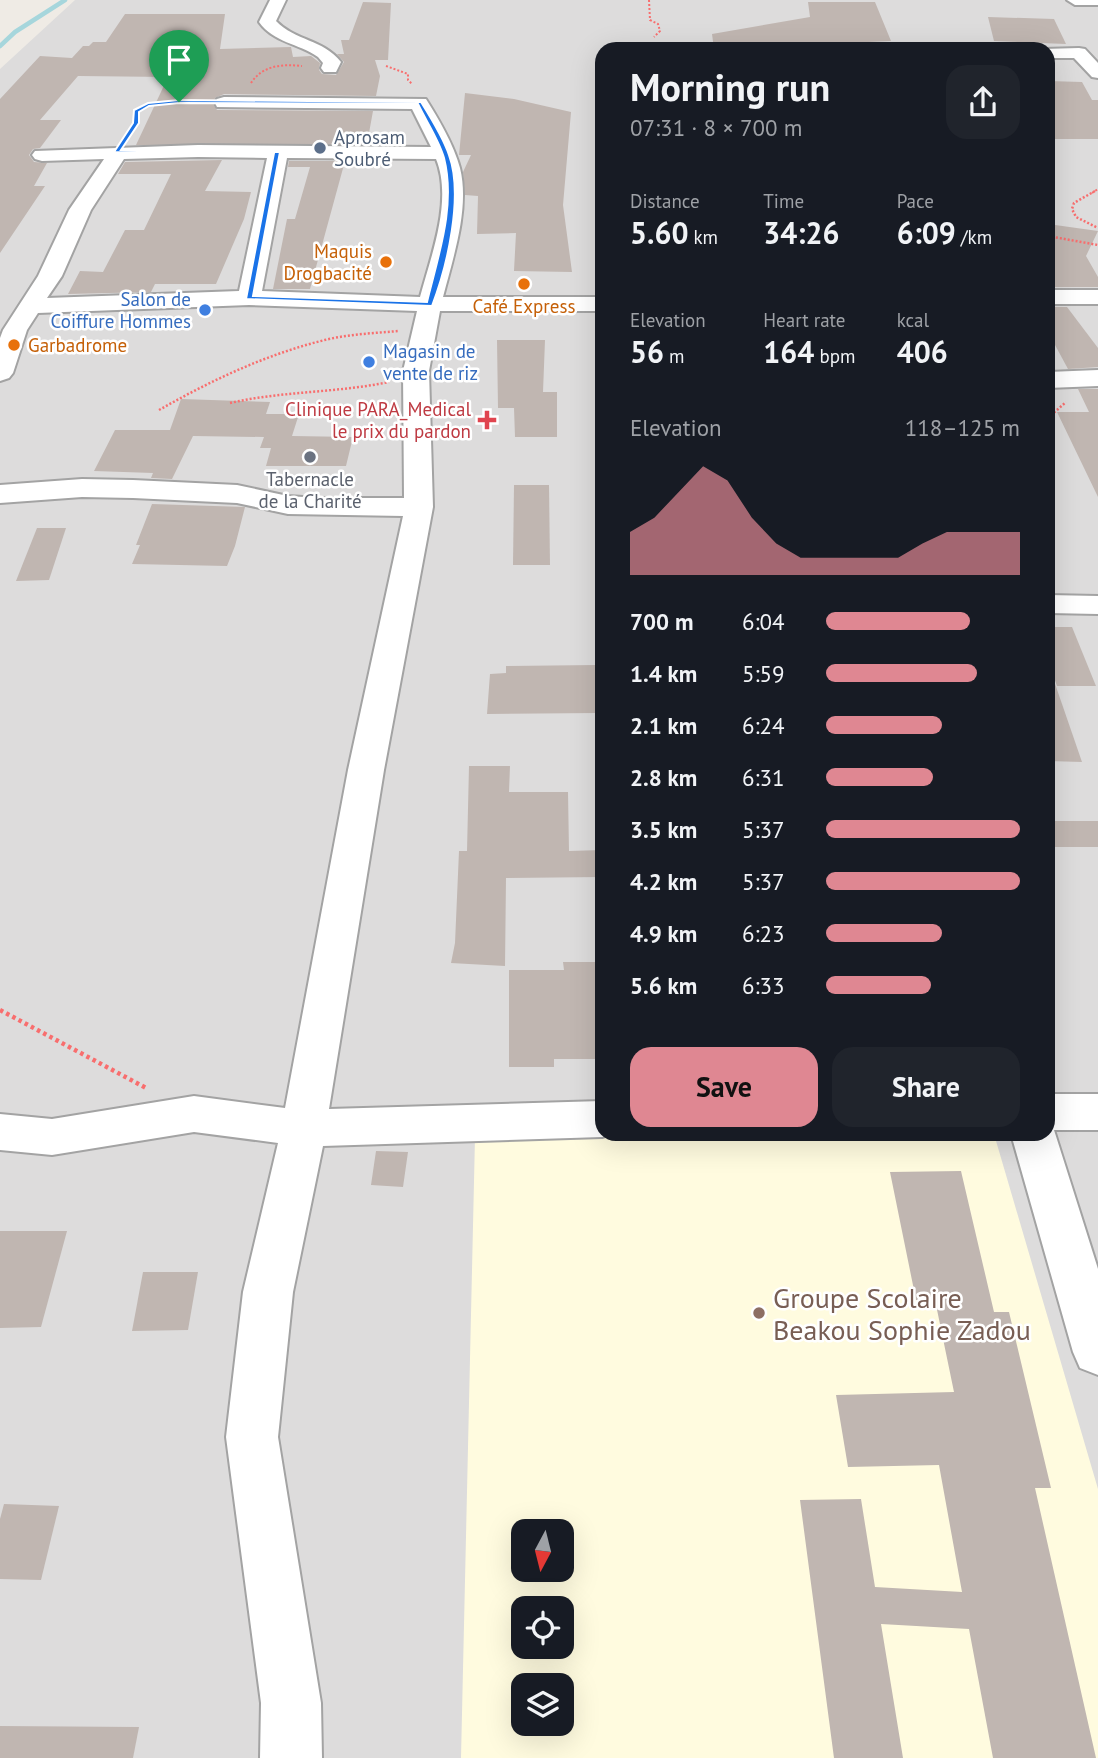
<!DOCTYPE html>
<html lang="en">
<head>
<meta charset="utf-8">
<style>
	body { margin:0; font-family:"PT Sans",sans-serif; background:#20242c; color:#f1f3f6; height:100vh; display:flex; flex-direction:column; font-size:26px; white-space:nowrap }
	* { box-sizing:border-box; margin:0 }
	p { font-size:23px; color:#9ea1a6 }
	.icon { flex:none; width:38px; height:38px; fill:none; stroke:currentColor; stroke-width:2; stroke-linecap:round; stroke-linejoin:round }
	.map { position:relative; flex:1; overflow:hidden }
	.details { position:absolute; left:595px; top:42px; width:460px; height:1099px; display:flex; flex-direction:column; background:#171b24; border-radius:21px; box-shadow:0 7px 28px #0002 }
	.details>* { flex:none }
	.needle { width:46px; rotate:187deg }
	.tools { position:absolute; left:511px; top:1519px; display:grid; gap:14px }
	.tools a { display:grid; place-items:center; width:63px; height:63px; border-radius:14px; background:#171b24; box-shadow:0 7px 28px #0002; font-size:35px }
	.pin { position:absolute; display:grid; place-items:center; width:60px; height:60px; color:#fff; margin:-72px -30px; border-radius:50% 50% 50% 0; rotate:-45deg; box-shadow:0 0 7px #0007 }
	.pin .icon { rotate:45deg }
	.round { display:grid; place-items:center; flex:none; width:74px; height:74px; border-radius:21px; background:#20242c }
	.head { display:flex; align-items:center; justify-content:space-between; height:119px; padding:0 35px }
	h1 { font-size:38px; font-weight:700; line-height:52px }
	.stats { display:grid; grid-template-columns:repeat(3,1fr); gap:10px; height:119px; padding:7px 35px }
	.stats div { display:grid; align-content:center }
	.stats b { font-size:30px; font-weight:700 }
	.stats small { font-size:19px; font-weight:400 }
	.stats p { font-size:19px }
	.chart { height:196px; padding:14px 35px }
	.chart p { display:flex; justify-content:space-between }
	.chart svg { width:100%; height:126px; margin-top:7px; fill:#df8792; opacity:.7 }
	.primary-button { display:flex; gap:14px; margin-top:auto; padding:14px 35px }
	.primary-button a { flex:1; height:80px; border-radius:21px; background:#df8792; color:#111; font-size:28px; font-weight:700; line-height:80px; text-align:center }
	.primary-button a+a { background:#20242c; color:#f1f3f6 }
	ul { padding:0 35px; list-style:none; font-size:23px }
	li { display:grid; grid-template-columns:112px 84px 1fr; align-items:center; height:52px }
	li i { height:18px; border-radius:9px; background:#df8792 }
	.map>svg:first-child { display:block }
	.residential { fill:#dddcdc; fill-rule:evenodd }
	.education { fill:#fffbdf; fill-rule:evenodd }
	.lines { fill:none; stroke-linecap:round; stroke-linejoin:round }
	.stream { stroke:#a6d6dc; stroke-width:4.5 }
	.building { fill:#c0b6b1 }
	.minor-casing { stroke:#a3a3a3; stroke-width:4 }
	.path-far2 { stroke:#f86e6e; stroke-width:2; stroke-dasharray:2 2; stroke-linecap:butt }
	.path-far1 { stroke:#f86e6e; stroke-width:2.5; stroke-dasharray:2 2; stroke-linecap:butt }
	.path { stroke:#f86e6e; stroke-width:4.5; stroke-dasharray:3.5 3.5; stroke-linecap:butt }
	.minor { fill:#fff; fill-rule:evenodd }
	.route { fill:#1a73e8; stroke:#fff; stroke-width:2; fill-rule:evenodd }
	.service-dot { fill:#5c6f8a; stroke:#fff; stroke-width:2.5 }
	.food-dot { fill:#e8710a; stroke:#fff; stroke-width:2.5 }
	.shop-dot { fill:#3f7fe0; stroke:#fff; stroke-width:2.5 }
	.health-dot { fill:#e0444e; stroke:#fff; stroke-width:2.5 }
	.worship-dot { fill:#6b7280; stroke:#fff; stroke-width:2.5 }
	.education-dot { fill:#8d6e63; stroke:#fff; stroke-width:2.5 }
	.labels { text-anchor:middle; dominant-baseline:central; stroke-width:5; stroke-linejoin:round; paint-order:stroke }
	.far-service-label { font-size:19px; fill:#4e5e75; stroke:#fff; text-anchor:start }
	.far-food-label { font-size:19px; fill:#c56008; stroke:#fff; text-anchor:end }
	.far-shop-label { font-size:19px; fill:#366cbe; stroke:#fff; text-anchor:end }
	.far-health-label { font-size:19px; fill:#be3a42; stroke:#fff; text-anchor:end }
	.far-worship-label { font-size:19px; fill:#5b616d; stroke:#fff }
	.near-education-label { font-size:28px; fill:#785e54; stroke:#fff; text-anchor:start }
</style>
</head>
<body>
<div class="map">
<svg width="1098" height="1758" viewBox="0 0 1098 1758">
	<rect width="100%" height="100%" fill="#efebe5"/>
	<path class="residential" d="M 75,0 L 1098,0 L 1098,1758 L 0,1758 L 0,69 ZM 602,49 L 1048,49 L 1048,1134 L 602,1134 ZM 523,1531 L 562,1531 L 562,1570 L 523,1570 ZM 523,1608 L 562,1608 L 562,1647 L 523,1647 ZM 523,1685 L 562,1685 L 562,1724 L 523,1724 Z"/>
	<path class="education" d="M 727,1134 L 994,1134 L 1098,1489 L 1098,1758 L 461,1758 L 475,1137 ZM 523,1531 L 562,1531 L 562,1570 L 523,1570 ZM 523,1608 L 562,1608 L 562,1647 L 523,1647 ZM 523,1685 L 562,1685 L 562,1724 L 523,1724 Z"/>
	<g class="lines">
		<polyline class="stream" points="0,46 15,32 65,0"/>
	</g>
	<g class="building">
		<polygon points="363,2 391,3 388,60 375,60 380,76 376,96 224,94 215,98 213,104 217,110 373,111 367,144 136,145 168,77 78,76 40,120 61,120 40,148 33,149 29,155 34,162 47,163 34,186 45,186 0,253 0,99 40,56 72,58 83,46 89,46 93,42 106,42 125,14 225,14 220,49 291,47 293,57 311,56 320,63 319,70 322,74 336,75 344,62 337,54 344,54 341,40 349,40"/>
		<polygon points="808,2 875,2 891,41 714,49 712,34 810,17"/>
		<polygon points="988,17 1054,19 1066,44 994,41"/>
		<polygon points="1048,81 1082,82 1092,100 1098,100 1098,139 1055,139 1048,130"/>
		<polygon points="465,93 514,99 571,112 563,205 572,272 514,271 516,233 477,234 478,196 465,195 463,172 471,155 459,155"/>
		<polygon points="222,160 205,191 251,192 244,219 216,284 155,284 151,292 68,294 80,271 103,272 125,230 144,230 171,174 118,174 125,162"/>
		<polygon points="289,161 345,161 310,289 273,289 287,219 295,219 310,167 288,167"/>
		<polygon points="1048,224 1098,231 1086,256 1098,277 1098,287 1048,287"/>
		<polygon points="1048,307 1067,307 1098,348 1098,367 1068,369 1048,332"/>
		<polygon points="497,340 545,340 543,392 557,392 557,437 515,437 514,408 498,408"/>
		<polygon points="1078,389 1098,389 1098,497 1057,412 1089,412"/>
		<polygon points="181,399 270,402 266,414 299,414 292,436 353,437 346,466 266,466 271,448 260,448 264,437 193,436 172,479 151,478 153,473 94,471 115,430 170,430"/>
		<polygon points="514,485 549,485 550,565 513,565"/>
		<polygon points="152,504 245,507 235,546 227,566 132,564 140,545 136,545"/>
		<polygon points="37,528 66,528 49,580 16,581"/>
		<polygon points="1048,627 1072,627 1096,686 1057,686 1048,661"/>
		<polygon points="596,665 598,713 487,714 490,674 506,673 506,666"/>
		<polygon points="1052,675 1082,762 1048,761 1048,676"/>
		<polygon points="469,766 510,766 509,792 568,792 569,851 602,850 602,877 506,878 505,966 451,963 455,943 459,851 467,851"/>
		<rect x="1048" y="821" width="50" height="26"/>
		<polygon points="563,962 602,962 602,1059 554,1059 554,1067 509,1067 509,970 564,970"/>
		<polygon points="376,1151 408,1152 403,1187 371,1185"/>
		<polygon points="961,1171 994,1312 1009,1312 1051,1488 1035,1488 1096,1758 993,1758 969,1629 881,1624 903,1758 834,1758 800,1500 861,1499 875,1587 962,1592 939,1465 848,1467 836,1395 954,1392 935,1300 916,1300 890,1172"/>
		<polygon points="0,1231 67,1231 41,1327 0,1328"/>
		<polygon points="143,1272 198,1272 188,1330 132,1331"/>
		<polygon points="4,1504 59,1506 41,1580 0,1579 0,1519"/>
		<polygon points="0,1726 139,1727 133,1758 0,1758"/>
	</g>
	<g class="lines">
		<g class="minor-casing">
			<g id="minor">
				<path d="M 270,0 L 286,0 L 276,21 C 295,41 323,39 341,62 L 336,72 L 324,72 L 321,68 L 323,63 L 318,57 C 298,43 274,43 259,22 Z"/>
				<polygon points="1067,0 1098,0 1098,5 1075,5"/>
				<polygon points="1079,48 1085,49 1098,63 1098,78 1092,77 1074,58 1048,58 1048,49 1043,49"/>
				<path d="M 224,97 L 426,99 C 438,118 454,145 460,168 C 470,208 453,258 443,297 L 602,297 L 602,311 L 440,311 L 429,371 L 433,507 L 384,770 L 329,1109 L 602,1101 L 602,1134 L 611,1134 L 602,1137 L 323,1146 L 293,1292 L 278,1437 L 321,1703 L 322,1758 L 260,1758 L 261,1703 L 226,1437 L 243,1292 L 278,1143 L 194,1132 L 52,1155 L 0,1150 L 0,1114 L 52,1119 L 194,1096 L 285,1108 L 348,770 L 403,516 L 288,514 L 237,503 L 133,498 L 82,497 L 0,503 L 0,485 L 82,479 L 133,480 L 237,485 L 288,496 L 318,498 L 404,498 L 403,371 L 417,311 L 249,305 L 38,313 L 27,330 L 13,373 L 9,378 L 0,381 L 0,338 L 3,330 L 38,276 L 69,210 L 104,159 L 42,161 L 35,159 L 32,155 L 35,151 L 198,145 L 431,147 L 412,109 L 217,107 L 215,103 L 217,99 ZM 198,157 L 267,158 L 239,291 L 47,298 L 62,276 L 91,210 L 124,159 ZM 287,158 L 436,159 C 453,200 431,256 420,297 L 262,291 Z"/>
				<rect x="1048" y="290" width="50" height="14"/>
				<polygon points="1098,370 1098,386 1048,388 1048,372"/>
				<polygon points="1048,595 1098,596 1098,614 1048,613"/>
				<polygon points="1048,1094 1098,1094 1098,1130 1054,1130 1098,1269 1098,1375 1080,1368 1073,1352 1011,1134 1048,1134"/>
			</g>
		</g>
		<g class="path-far2">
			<polyline points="649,0 650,20 658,24 660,31 654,37"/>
			<polyline points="386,66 408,74 408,80 412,84"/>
			<path d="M 251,83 C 263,65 282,64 302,66"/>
			<path d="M 129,134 L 136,123 L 136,111 C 157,98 180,102 204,103"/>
			<polyline points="1092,193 1098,189"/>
		</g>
		<g class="path-far1">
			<polyline points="1095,191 1074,203 1072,209 1076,217 1098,228"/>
			<polyline points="1048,236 1098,245"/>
			<path d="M 230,403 C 282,391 336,393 389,382"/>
			<path d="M 159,410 C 212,380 269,353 329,339 C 352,334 376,333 399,331"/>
			<polyline points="1048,418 1066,402"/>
		</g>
		<polyline class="path" points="0,1010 148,1089"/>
		<use href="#minor" class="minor"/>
	</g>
	<path class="route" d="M 179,100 L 421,102 C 431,118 443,137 449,155 C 464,196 447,267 432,306 L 246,299 L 274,153 L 114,152 L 133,123 L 134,110 L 148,103 ZM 179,103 L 418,104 C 426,121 439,140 444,158 C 456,206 438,256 427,302 L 253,296 L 280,152 L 121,150 L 139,123 L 139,112 L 149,106 Z"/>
	<circle class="service-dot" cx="320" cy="148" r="7"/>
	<g class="food-dot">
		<circle cx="386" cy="262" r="7"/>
		<circle cx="524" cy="284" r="7"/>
		<circle cx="14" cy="345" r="7"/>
	</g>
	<g class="shop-dot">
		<circle cx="205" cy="310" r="7"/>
		<circle cx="369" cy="362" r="7"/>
	</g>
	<path class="health-dot" d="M483.5 409.5h7v7h7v7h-7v7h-7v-7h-7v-7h7z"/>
	<circle class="worship-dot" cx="310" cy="457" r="7"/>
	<circle class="education-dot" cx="759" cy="1313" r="7"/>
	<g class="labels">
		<g class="far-service-label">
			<text x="334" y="137">Aprosam<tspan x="334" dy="22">Soubré</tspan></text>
		</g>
		<g class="far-food-label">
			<text x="372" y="251">Maquis<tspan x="372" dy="22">Drogbacité</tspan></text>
			<text x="524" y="306" text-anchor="middle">Café Express</text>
			<text x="28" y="345" text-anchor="start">Garbadrome</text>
		</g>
		<g class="far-shop-label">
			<text x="191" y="299">Salon de<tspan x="191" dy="22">Coiffure Hommes</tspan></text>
			<text x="383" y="351" text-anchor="start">Magasin de<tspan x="383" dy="22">vente de riz</tspan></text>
		</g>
		<g class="far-health-label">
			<text x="471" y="409">Clinique PARA_Medical<tspan x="471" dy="22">le prix du pardon</tspan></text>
		</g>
		<g class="far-worship-label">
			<text x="310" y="479">Tabernacle<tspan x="310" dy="22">de la Charité</tspan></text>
		</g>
		<g class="near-education-label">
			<text x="773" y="1297">Groupe Scolaire<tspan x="773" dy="32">Beakou Sophie Zadou</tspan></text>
		</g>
	</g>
</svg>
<div class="tools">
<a><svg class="needle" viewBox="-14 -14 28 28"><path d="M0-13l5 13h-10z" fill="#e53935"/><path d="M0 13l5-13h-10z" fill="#9ea1a6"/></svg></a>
<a><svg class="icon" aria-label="locate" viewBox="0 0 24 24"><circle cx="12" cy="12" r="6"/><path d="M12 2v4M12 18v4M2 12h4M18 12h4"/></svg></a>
<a><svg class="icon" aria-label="layers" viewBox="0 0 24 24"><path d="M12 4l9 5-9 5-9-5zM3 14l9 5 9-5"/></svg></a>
</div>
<div class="pin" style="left:179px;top:102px;background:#1e9e55"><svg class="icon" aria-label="arrive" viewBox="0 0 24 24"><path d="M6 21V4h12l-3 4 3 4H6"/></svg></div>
<section class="details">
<div class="head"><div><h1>Morning run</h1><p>07:31 · 8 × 700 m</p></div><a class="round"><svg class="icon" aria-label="share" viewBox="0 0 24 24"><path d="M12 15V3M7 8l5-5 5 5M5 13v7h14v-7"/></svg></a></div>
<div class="stats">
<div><p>Distance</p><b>5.60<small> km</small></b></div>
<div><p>Time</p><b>34:26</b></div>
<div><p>Pace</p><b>6:09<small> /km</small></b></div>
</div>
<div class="stats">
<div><p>Elevation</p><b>56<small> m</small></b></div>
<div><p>Heart rate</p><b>164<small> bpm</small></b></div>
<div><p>kcal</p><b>406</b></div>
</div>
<div class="chart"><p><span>Elevation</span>118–125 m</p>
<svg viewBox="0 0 160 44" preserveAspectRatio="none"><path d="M0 44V29L10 24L20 15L30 6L40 11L50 24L60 33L70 38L80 38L90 38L100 38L110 38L120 33L130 29L140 29L150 29L160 29V44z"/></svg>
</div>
<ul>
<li><b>700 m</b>6:04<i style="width:74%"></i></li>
<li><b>1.4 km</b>5:59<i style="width:78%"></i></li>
<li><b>2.1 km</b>6:24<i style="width:60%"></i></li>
<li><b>2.8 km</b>6:31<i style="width:55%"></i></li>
<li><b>3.5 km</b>5:37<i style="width:100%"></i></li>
<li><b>4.2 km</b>5:37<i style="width:100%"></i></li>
<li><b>4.9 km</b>6:23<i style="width:60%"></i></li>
<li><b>5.6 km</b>6:33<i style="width:54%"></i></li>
</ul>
<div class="primary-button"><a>Save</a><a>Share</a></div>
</section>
</div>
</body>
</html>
